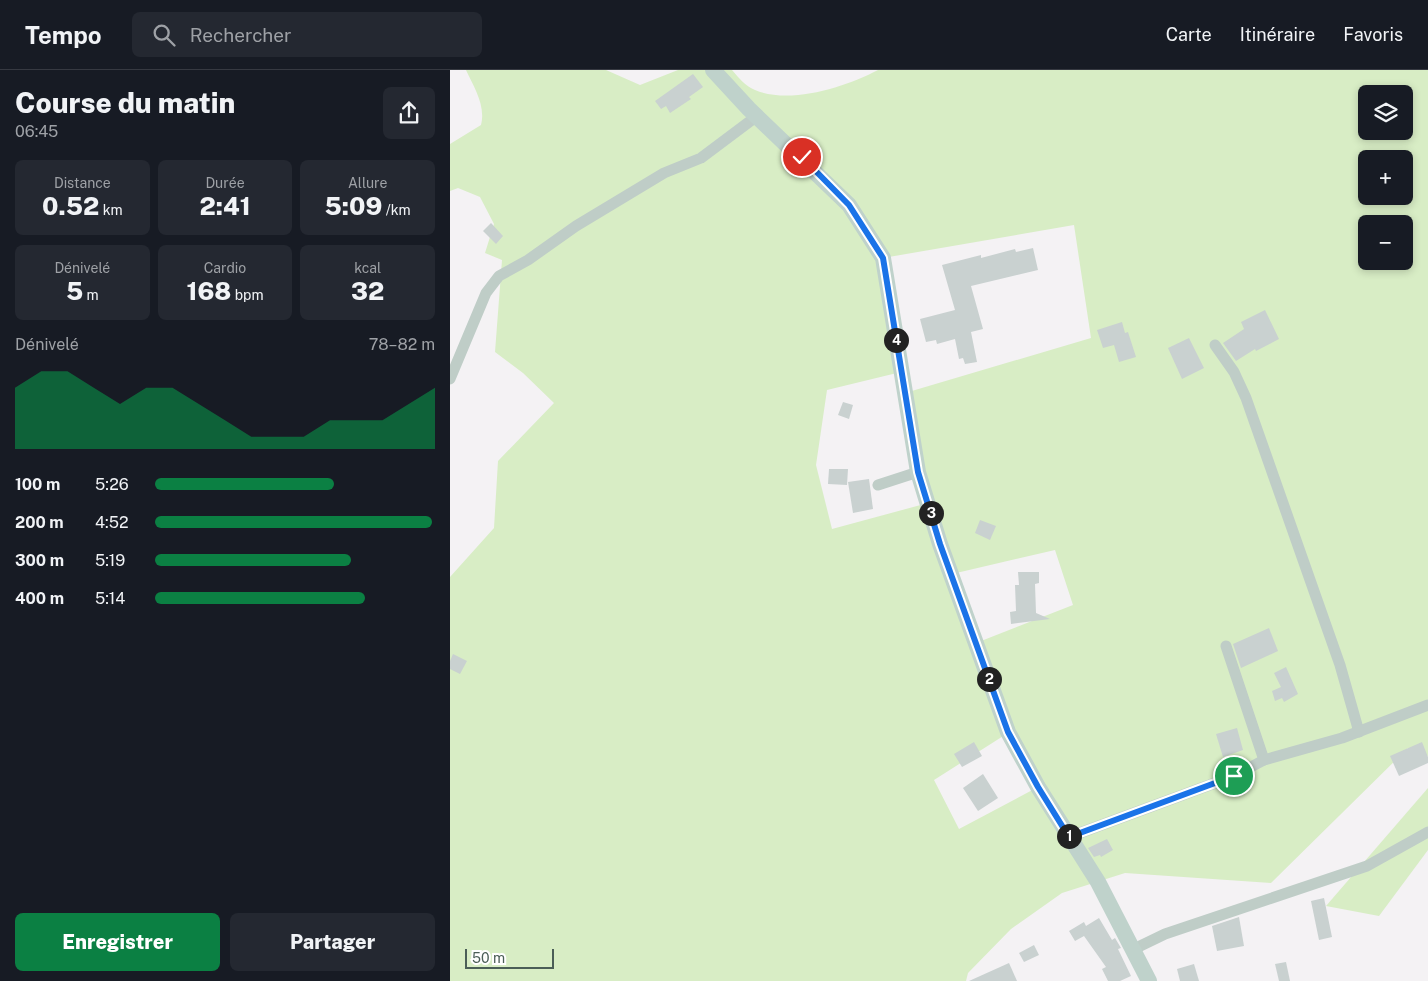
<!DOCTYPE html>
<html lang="fr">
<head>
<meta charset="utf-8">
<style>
	body { margin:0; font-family:"Public Sans",sans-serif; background:#242831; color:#f1f3f6; height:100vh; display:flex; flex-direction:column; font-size:19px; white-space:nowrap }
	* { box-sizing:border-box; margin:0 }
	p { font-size:16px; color:#9ea1a6 }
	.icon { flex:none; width:28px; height:28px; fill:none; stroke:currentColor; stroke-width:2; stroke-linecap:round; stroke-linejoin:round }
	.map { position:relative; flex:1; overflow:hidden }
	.details { display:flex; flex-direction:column; background:#171b24; width:450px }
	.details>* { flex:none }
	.fabs { position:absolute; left:908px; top:15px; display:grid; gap:10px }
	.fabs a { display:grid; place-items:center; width:55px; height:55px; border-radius:8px; background:#171b24; box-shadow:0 2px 8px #0003; font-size:25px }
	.scale { position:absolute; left:15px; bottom:12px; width:89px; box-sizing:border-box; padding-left:5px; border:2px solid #4b5e57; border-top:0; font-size:14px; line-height:18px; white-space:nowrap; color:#4b5e57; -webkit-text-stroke:4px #fff; paint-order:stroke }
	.pin { position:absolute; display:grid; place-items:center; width:42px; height:42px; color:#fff; margin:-21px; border:2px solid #fff; border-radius:50%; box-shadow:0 1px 5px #0007 }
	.km { position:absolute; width:25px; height:25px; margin:-12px; border-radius:50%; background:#222; color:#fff; font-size:14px; line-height:25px; text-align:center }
	.round { display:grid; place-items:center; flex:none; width:52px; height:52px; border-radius:8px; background:#242831 }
	.head { display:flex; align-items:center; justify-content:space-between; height:85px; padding:0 15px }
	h1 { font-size:28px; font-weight:800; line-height:38px }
	.metrics { display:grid; grid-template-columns:repeat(3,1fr); gap:8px; height:85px; padding:5px 15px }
	.metrics div { display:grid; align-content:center; border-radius:8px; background:#242831; text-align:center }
	.metrics b { font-size:25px; font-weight:800 }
	.metrics small { font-size:14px; font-weight:400 }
	.metrics p { font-size:14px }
	.chart { height:140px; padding:10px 15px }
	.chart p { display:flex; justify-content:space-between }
	.chart svg { width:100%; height:90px; margin-top:5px; fill:#0b8043; opacity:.7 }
	.cta { display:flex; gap:10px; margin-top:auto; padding:10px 15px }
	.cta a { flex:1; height:58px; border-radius:8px; background:#0b8043; color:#fff; font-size:20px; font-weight:800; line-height:58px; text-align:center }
	.cta a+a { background:#242831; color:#f1f3f6 }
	ul { padding:0 15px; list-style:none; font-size:16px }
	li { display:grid; grid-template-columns:80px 60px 1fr; align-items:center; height:38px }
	li i { height:12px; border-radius:6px; background:#0b8043 }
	header { display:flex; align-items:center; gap:30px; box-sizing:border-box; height:70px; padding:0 25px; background:#171b24; border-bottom:1px solid #363941 }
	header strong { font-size:24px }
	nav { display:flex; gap:28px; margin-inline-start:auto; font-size:18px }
	.search { width:350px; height:45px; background:#242831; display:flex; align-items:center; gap:12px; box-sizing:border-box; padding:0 18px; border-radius:8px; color:#9ea1a6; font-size:19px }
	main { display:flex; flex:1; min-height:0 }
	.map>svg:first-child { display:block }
	.green { fill:#d8edc5; fill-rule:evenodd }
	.building { fill:#c9d1d0 }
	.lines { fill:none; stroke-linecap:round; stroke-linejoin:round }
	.street { stroke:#bfcdc7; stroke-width:11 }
	.secondary { stroke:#bfd2cb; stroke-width:16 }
	.route-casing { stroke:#fff; stroke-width:10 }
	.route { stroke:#1a73e8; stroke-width:6 }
</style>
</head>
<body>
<header>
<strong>Tempo</strong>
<div class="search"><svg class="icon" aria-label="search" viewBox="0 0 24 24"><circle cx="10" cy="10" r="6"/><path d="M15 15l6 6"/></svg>Rechercher</div>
<nav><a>Carte</a><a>Itinéraire</a><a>Favoris</a></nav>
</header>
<main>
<section class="details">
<div class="head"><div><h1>Course du matin</h1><p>06:45</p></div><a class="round"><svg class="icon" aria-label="share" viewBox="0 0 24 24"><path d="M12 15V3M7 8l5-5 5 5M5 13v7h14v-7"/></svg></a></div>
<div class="metrics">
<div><p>Distance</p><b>0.52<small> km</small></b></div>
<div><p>Durée</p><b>2:41</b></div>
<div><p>Allure</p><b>5:09<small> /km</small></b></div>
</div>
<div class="metrics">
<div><p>Dénivelé</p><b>5<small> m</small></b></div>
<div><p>Cardio</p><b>168<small> bpm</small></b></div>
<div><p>kcal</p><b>32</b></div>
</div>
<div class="chart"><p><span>Dénivelé</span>78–82 m</p>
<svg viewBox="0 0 160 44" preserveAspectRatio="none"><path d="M0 44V14L10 6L20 6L30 14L40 22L50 14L60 14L70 22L80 30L90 38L100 38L110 38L120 30L130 30L140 30L150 22L160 14V44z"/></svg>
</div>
<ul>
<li><b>100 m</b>5:26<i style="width:64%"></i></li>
<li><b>200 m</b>4:52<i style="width:99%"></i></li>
<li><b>300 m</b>5:19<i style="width:70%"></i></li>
<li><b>400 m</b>5:14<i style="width:75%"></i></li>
</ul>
<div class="cta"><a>Enregistrer</a><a>Partager</a></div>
</section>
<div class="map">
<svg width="978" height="911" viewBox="0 0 978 911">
	<rect width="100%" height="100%" fill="#f4f2f4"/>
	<g class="green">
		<path d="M 16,0 L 156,0 L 190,15 L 228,0 L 282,0 C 289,8 295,16 305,20 C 340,35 396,17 428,0 L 978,0 L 978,686 L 958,678 L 821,813 L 675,803 L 612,823 L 561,859 L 518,903 L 516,911 L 0,911 L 0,507 L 44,458 L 48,391 L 104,333 L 73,303 L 45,282 L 52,190 L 35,183 L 44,154 L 30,127 L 8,118 L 0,121 L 0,74 L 31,55 C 36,36 24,17 16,0 ZM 916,24 L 954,24 L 954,61 L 916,61 ZM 916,89 L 954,89 L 954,126 L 916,126 ZM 916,154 L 954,154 L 954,191 L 916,191 ZM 624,155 L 641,268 L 455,323 L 478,433 L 382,459 L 366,395 L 377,320 L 451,302 L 433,188 ZM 605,480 L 623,535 L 526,573 L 502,504 ZM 558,663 L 588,717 L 509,759 L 484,710 Z"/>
		<polygon points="978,718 978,780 929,846 876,836"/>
	</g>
	<g class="building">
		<polygon points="243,4 253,17 239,27 241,29 220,43 216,36 211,39 205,31"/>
		<polygon points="41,153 53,166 46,174 33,161"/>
		<polygon points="583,178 588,200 521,216 533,259 521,262 527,292 515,294 513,288 509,289 505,269 487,274 486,270 476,272 470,249 505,240 492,195 531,185 531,188 565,179 566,182"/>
		<polygon points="815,240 829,269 806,281 805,279 786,291 773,273 794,259 791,252"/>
		<polygon points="672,252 675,263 678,262 686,287 669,292 664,275 653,278 647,260"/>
		<polygon points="739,268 754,298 732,309 718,278"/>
		<polygon points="393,332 403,335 399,349 388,345"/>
		<polygon points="379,399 398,399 397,415 378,414"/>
		<polygon points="419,409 423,439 403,443 398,412"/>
		<polygon points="530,450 546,456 540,470 525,463"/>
		<polygon points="568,502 589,502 589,513 585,514 586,543 600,549 561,554 560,542 566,541 565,515 569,515"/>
		<polygon points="819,558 828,581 791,598 783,574"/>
		<polygon points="3,584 17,591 10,604 0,599 0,591"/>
		<polygon points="836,597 848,624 834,632 832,628 825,631 822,621 831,617 824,603"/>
		<polygon points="787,658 793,680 773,687 766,664"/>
		<polygon points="524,672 532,686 512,697 504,684"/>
		<polygon points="972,672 978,687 978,693 949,706 940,686"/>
		<polygon points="533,704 548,728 528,741 513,718"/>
		<polygon points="657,769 663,780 651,787 650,785 644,787 638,778"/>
		<polygon points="874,828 882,867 869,870 861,831"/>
		<polygon points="789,847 794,876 767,881 762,856"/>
		<polygon points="649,848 662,870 665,868 671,878 668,879 681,906 670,911 658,911 652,899 656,897 634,866 625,871 619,861 634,852 636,856"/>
		<polygon points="584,875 589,885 574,892 569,883"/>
		<polygon points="836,892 840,911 829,911 825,894"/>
		<polygon points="559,893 567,911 519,911"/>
		<polygon points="744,894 749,911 730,911 727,899"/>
	</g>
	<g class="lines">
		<g class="street">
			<polyline points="765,275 784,302 796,328 890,595 909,662"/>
			<polyline points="0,309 36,223 49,206 78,190 126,156 214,103 251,88 307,46"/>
			<polyline points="428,415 468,402"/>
			<polyline points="776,576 814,690"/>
			<polyline points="619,767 784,706 814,690 892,668 978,635"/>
			<polyline points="684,879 715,864 917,796 978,762"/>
		</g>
		<polyline class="secondary" points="263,0 299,39 399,135 433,188 468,402 490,474 558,662 588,717 648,812 699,911"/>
	</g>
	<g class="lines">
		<g class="route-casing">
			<polyline id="route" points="352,87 399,135 433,188 468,402 490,474 558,662 588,717 619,767 784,706"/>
		</g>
		<use href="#route" class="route"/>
	</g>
</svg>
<div class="fabs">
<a><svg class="icon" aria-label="layers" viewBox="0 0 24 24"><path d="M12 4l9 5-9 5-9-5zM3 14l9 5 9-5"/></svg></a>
<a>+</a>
<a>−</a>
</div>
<div class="scale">50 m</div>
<div class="pin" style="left:784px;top:706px;background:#1e9e55"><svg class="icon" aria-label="arrive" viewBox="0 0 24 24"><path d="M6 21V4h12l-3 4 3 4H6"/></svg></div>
<div class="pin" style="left:352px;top:87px;background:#d93025"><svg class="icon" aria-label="check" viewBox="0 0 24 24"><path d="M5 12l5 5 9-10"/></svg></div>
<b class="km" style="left:619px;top:766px">1</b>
<b class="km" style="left:539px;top:609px">2</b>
<b class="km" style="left:481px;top:443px">3</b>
<b class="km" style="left:446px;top:270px">4</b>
</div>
</main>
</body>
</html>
